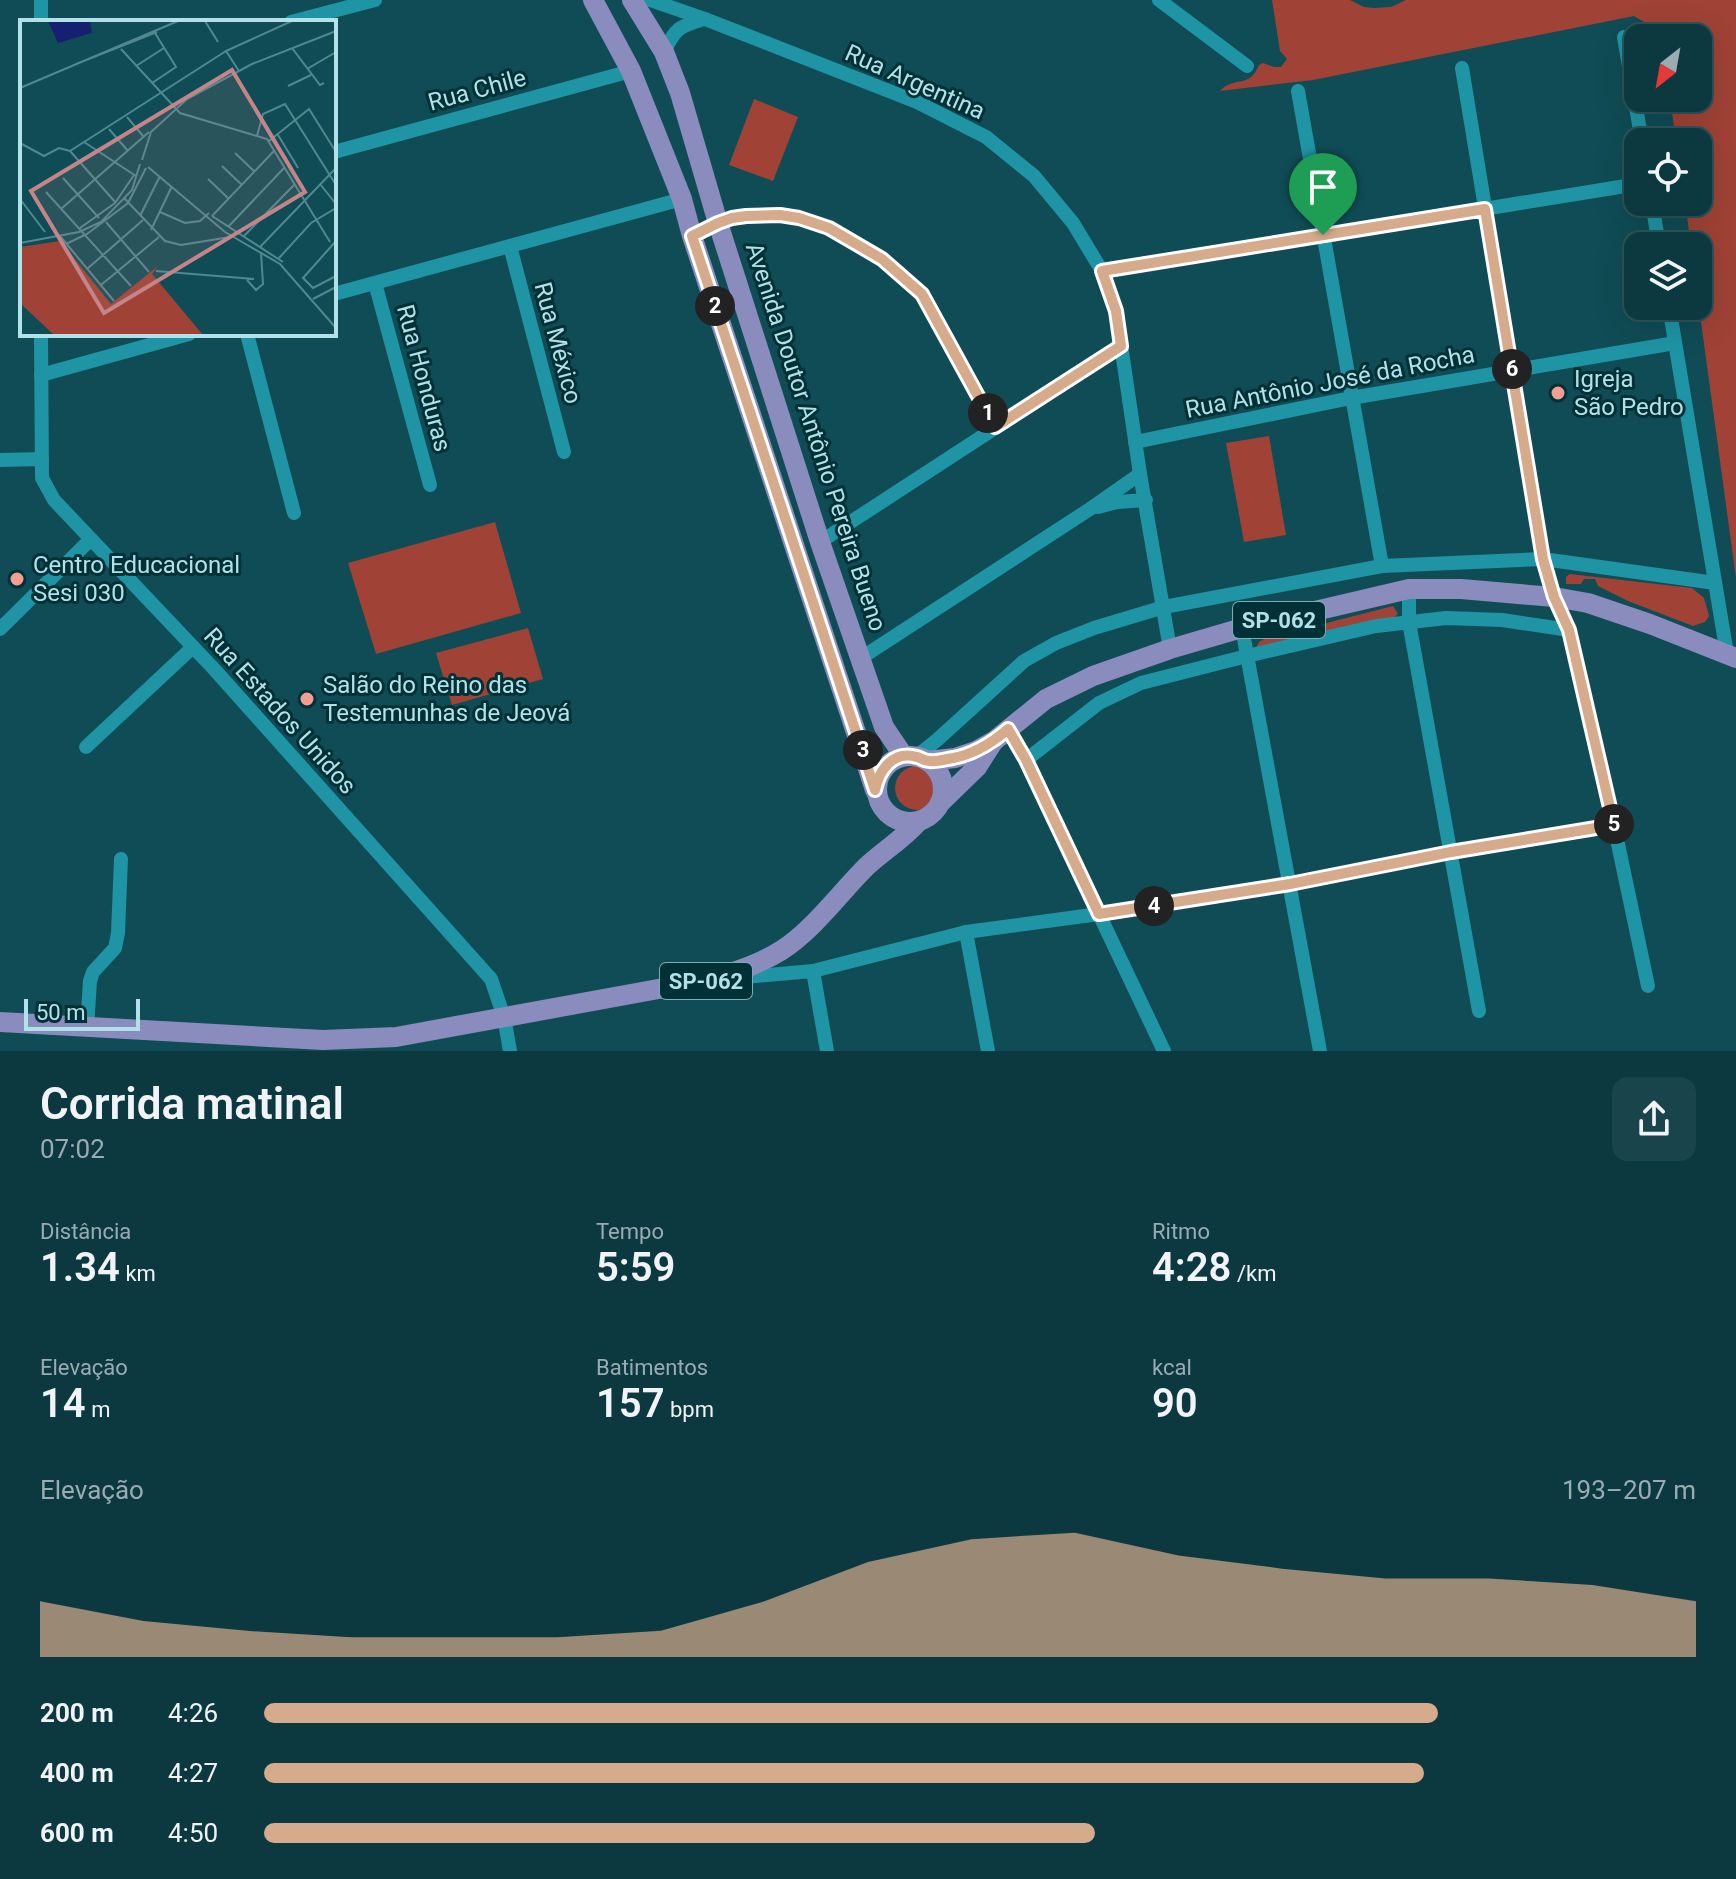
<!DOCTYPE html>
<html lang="pt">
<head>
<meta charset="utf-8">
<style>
	body { margin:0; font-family:Roboto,sans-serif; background:#1a444b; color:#f1f3f6; height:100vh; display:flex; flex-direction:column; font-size:30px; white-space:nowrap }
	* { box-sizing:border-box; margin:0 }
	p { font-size:26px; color:#9aacb1 }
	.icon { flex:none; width:44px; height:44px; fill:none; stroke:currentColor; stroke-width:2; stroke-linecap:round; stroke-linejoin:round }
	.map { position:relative; height:1051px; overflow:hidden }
	.sheet { display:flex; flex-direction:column; background:#0c3940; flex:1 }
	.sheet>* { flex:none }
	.needle { width:52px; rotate:211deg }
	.buttons { position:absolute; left:1624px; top:24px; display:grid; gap:16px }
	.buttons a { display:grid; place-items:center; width:88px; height:88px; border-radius:16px; background:#0c3940; box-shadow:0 8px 32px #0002,0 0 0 2px #2c5359; font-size:40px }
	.scale { position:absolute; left:24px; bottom:20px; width:116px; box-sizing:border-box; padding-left:8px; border:4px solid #b2e1e9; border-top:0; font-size:22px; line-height:28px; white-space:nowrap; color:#b2e1e9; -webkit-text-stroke:6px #003137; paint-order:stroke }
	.pin { position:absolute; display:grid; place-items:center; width:68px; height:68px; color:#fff; margin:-82px -34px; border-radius:50% 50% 50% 0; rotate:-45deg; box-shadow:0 0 8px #0007 }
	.pin .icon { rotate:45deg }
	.km { position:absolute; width:40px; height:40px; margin:-20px; border-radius:50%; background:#222; color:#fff; font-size:22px; line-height:40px; text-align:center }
	.round { display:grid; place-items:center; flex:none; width:84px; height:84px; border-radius:16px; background:#1a444b }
	.summary { display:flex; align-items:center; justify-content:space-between; height:136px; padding:0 40px }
	h1 { font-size:44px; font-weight:600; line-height:60px }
	.figures { display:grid; grid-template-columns:repeat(3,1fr); gap:12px; height:136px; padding:8px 40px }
	.figures div { display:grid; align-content:center }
	.figures b { font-size:40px; font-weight:600 }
	.figures small { font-size:22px; font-weight:400 }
	.figures p { font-size:22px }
	.chart { height:224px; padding:16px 40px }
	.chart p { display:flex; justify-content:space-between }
	.chart svg { width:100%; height:144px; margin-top:8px; fill:#d6ab8b; opacity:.7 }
	ul { padding:0 40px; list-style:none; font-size:26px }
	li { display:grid; grid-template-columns:128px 96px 1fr; align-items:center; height:60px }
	li i { height:20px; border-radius:10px; background:#d6ab8b }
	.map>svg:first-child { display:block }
	.green { fill:#a04236 }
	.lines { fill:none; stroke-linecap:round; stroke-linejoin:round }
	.street { stroke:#1e94a5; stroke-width:14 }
	.primary { stroke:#898cbc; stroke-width:20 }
	.route-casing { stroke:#fff; stroke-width:16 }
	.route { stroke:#d6ab8b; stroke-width:10 }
	.poi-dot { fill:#f59d8f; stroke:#003137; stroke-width:3 }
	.labels { text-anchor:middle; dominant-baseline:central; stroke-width:6; stroke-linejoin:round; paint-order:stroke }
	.shield { fill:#003137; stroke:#7dacb4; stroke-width:2 }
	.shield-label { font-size:22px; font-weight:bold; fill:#b2e1e9 }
	.street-label { font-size:24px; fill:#b2e1e9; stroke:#003137 }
	.poi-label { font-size:24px; fill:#b2e1e9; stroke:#003137; text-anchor:start }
	.inset-road { fill:none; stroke:#518890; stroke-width:2 }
	.view { fill:#c48488; fill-opacity:0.15; stroke:#c48488; stroke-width:4 }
	.inset-edge { fill:none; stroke:#b2e1e9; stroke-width:4 }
</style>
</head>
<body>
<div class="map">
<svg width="1736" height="1051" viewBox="0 0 1736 1051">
	<rect width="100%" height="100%" fill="#104c55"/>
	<g class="green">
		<path d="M 1272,0 L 1350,0 L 1364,7 L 1374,8 L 1391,7 L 1406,0 L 1736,0 L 1736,578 L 1698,300 L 1698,246 L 1691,246 L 1685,202 L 1698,202 L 1698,142 L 1676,142 L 1670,98 L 1698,98 L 1698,38 L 1662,38 L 1661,32 L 1634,16 L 1313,80 L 1220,91 C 1235,75 1248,90 1259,65 L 1263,63 L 1274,67 L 1281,67 L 1287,59 L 1280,51 Z"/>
		<polygon points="754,99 798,117 773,181 729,165"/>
		<polygon points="1269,436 1286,535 1244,542 1226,443"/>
		<polygon points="495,522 521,613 376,654 348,563"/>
		<polygon points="1570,574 1692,588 1704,598 1709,616 1705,622 1693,626 1628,601 1598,586 1595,579 1584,579 1581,584 1566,584 1566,577"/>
		<polygon points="1393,606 1398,614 1393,618 1260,648 1257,646 1259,642 1264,639"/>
		<polygon points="528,628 543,679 452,705 436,653"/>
		<circle cx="917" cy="788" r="22"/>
	</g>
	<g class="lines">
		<g class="street">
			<polyline points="650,0 705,19 917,102 986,137 1034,176 1073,223 1102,271 1116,311 1140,474 1170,649"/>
			<polyline points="1159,0 1247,66"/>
			<polyline points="41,22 41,0"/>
			<polyline points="291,22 375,0"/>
			<polyline points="1624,37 1642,142"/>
			<path d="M 664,52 C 675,28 680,26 704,19"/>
			<polyline points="1462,68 1543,559 1554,597 1569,630 1614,825 1648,986"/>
			<polyline points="1298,91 1382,566"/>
			<polyline points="334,152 631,71"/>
			<polyline points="1652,202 1659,246"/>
			<polyline points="692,236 718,223 732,218 746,216 780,215 799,218 829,228 882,259 922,294 995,427"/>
			<polyline points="510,246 564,452"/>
			<polyline points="1102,271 1638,184"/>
			<polyline points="375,283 430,485"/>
			<polyline points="334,294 682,199"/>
			<polyline points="1669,306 1727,654"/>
			<polyline points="41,334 42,478 54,500 214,669 491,979 504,1017 510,1051"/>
			<polyline points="247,334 294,513"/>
			<polyline points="41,375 189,334"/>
			<polyline points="1135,442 1351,398 1675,343"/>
			<polyline points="0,460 42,459"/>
			<polyline points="1098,507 1117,502 1146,500"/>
			<polyline points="820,542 1121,346"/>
			<polyline points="1409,589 1409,622 1479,1011"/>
			<polyline points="1242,628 1320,1051"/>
			<polyline points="0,629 91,539"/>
			<polyline points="861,658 1090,509 1140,474"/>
			<polyline points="1008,729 1026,760 1164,1051"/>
			<polyline points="86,747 193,647"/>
			<polyline points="917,756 937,740 1024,661 1056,643 1094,628 1164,607 1382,566 1543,559 1715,583"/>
			<polyline points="1026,760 1099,703 1141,683 1247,656 1376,626 1446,618 1502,620 1569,630"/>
			<polyline points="966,932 988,1051"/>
			<polyline points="813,971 827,1051"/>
			<polyline points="733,978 813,971 966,932 1099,914 1290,884 1451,852 1614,825"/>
			<polyline points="87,1028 90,981 93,972 115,948 118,933 121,859"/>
		</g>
		<g class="primary">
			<polyline points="593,0 631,71 682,199 692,236 875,790"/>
			<polyline points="632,0 664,52 680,93 718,223 820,542 884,727 903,755"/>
			<circle cx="910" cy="789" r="33"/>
			<polyline points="927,761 955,758 976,751 994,741 1046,699 1093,676 1170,649 1242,628 1409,589 1461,589 1554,597 1588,603 1650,624 1736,658"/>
			<polyline points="941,802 977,767 993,742"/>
			<path d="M 0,1022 L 323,1040 L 396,1037 L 713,979 C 737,971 760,964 782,950 C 814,929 839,894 866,867 C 883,851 902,840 918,822"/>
		</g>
	</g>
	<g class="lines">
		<g class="route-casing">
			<path id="route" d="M 1485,209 L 1543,559 L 1554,597 L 1569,630 L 1614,825 L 1451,852 L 1290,884 L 1099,914 L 1026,760 L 1008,729 C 992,743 975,754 953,758 C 946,759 936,762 929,761 C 923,761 922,758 917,757 C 893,750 879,770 875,790 L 692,236 L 718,223 L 732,218 L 746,216 L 780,215 L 799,218 L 829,228 L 882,259 L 922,294 L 995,427 L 1121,346 L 1116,311 L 1102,271 Z"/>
		</g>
		<use href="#route" class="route"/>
	</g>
	<g class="poi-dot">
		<circle cx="1558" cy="393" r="8"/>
		<circle cx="17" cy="579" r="8"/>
		<circle cx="307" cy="699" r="8"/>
	</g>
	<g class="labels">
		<g class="shield">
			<rect x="1233" y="602" width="92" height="36" rx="6"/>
			<rect x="660" y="963" width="92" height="36" rx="6"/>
		</g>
		<g class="shield-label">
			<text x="1279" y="620">SP-062</text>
			<text x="706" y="981">SP-062</text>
		</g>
		<g class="street-label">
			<text transform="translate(915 82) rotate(24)">Rua Argentina</text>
			<text transform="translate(477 90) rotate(-15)">Rua Chile</text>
			<text transform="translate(558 343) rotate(75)">Rua México</text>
			<text transform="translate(424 378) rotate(75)">Rua Honduras</text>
			<text transform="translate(1330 382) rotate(-11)">Rua Antônio José da Rocha</text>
			<text transform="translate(816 437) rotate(72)">Avenida Doutor Antônio Pereira Bueno</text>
			<text transform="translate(280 711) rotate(48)">Rua Estados Unidos</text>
		</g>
		<g class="poi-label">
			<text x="1574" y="379">Igreja<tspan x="1574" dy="28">São Pedro</tspan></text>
			<text x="33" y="565">Centro Educacional<tspan x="33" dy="28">Sesi 030</tspan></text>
			<text x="323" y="685">Salão do Reino das<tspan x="323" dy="28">Testemunhas de Jeová</tspan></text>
		</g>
	</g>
	<g transform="translate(20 20)">
		<rect width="316" height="316" fill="#104c55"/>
		<path d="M 40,221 L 91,284 L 138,246 L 132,254 L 183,315 L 34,315 L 0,283 L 0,227 Z" fill="#a04236"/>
		<path d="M 28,1 L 70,1 L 72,13 L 38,23 Z" fill="#162073"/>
		<path class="inset-road" d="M 185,1 L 198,22M 272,28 L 300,65 L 304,63M 101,29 L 160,93 L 247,119 L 310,222M 56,44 L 137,12M 116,46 L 144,28M 287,49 L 316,32M 219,51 L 206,31 L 272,1M 132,63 L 156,47 L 135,13M 268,66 L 291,55M 0,68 L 158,1M 107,97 L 123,116M 89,109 L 108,131M 258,115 L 278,148M 237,116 L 243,94 L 265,84 L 316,165M 249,121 L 289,89 L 316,132M 64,122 L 116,156M 0,123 L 24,136 L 39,128 L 50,131M 50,131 L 206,31M 50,131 L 96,183M 215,133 L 235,152M 122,140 L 131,112 L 167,79 L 232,44 L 316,11M 202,146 L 222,165M 128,147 L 205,212 L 260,244 L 316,308M 43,158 L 79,198M 188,159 L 209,179M 300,164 L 316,184M 26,172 L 111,266M 104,178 L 145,221 L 161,225 L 210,217M 0,179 L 25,212M 41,189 L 129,112M 140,192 L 165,203 L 180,201 L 189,193M 120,196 L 140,156M 192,196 L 254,131M 192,196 L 263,242M 86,202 L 129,252M 208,207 L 264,148M 60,208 L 95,183 L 114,155M 131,210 L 152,166M 40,216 L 94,281M 223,217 L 274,165M 316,221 L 283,258 L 293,268 L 316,256M 0,223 L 59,212 L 81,202 L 112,170 L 120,144M 46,224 L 67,214 L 108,183 L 126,148M 240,227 L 316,148M 259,238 L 291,203 L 316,188M 67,249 L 123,200M 136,251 L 234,259M 227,260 L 236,270 L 243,264 L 241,233M 81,265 L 139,217M 293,279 L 316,267"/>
		<path class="view" d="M 212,50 L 285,172 L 84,293 L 11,171 Z"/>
		<rect width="316" height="316" class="inset-edge"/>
	</g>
</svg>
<div class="buttons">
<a><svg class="needle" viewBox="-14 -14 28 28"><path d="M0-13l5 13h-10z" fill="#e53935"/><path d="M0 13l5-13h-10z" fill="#9aacb1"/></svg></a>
<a><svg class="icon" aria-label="locate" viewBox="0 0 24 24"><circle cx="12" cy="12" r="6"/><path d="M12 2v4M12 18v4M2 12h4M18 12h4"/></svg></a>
<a><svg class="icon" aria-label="layers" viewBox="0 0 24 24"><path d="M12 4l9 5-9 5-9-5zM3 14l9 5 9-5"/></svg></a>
</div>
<div class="scale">50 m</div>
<div class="pin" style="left:1323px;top:235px;background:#1e9e55"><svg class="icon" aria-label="arrive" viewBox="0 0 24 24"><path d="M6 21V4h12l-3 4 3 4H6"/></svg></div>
<b class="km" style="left:988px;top:413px">1</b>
<b class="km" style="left:715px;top:306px">2</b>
<b class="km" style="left:863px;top:750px">3</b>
<b class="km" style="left:1154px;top:906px">4</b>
<b class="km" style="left:1614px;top:824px">5</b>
<b class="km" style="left:1512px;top:369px">6</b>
</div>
<section class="sheet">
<div class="summary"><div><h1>Corrida matinal</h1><p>07:02</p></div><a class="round"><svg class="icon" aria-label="share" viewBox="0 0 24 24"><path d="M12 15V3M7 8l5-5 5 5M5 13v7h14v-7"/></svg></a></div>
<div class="figures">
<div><p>Distância</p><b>1.34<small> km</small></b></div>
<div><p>Tempo</p><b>5:59</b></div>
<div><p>Ritmo</p><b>4:28<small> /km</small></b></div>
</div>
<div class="figures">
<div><p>Elevação</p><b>14<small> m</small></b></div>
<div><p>Batimentos</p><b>157<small> bpm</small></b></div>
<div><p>kcal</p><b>90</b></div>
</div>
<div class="chart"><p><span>Elevação</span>193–207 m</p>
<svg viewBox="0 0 160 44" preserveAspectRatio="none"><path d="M0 44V27L10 33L20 36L30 38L40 38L50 38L60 36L70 27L80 15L90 8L100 6L110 13L120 17L130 20L140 20L150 22L160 27V44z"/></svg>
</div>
<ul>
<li><b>200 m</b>4:26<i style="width:82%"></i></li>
<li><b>400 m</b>4:27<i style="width:81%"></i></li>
<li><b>600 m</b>4:50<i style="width:58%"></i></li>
</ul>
</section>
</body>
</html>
